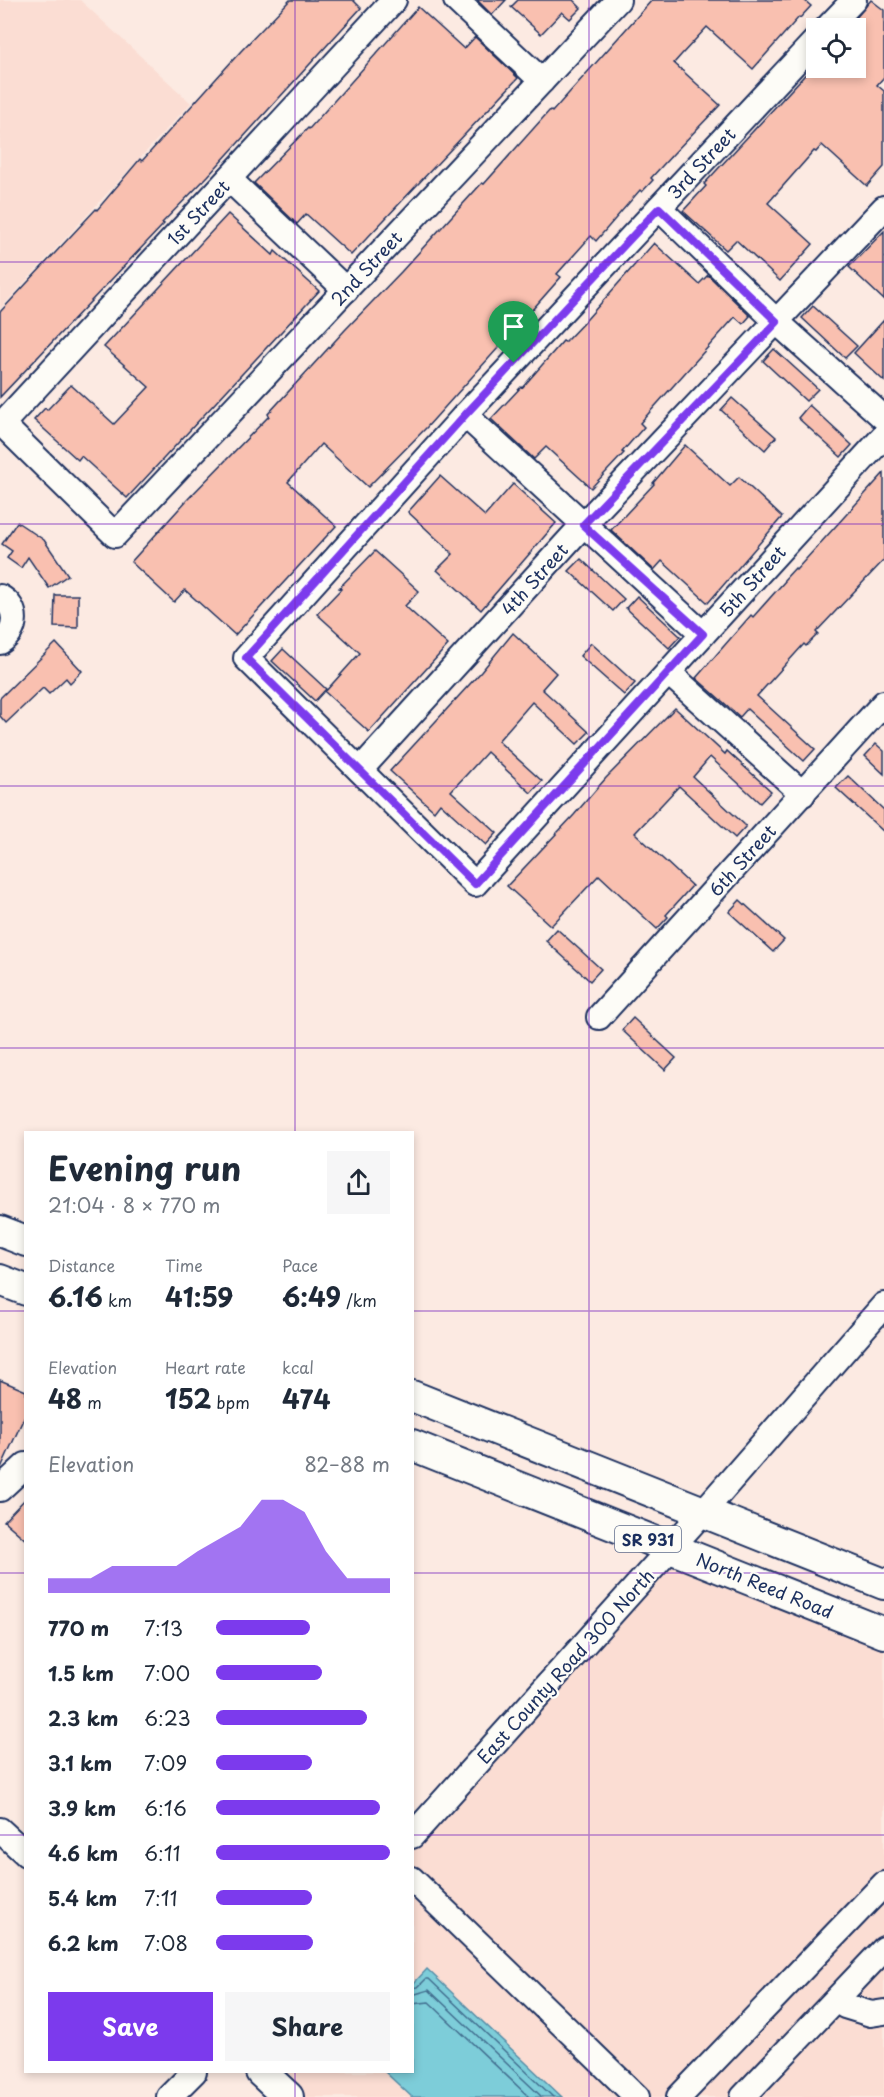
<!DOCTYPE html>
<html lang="en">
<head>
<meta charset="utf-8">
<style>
	body { margin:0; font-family:"Playpen Sans",sans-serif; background:#f6f6f7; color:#1f2937; height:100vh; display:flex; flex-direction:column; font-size:22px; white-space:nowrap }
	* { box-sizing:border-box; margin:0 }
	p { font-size:20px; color:#747a83 }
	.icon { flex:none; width:33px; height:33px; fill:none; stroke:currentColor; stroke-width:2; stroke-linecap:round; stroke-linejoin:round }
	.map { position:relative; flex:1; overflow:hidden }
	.side { position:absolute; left:24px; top:1131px; width:390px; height:942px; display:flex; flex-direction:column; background:#fff; border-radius:0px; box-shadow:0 3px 9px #0003 }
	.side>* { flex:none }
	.buttons { position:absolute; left:806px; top:18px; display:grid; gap:12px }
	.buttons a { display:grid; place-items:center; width:60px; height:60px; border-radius:0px; background:#fff; box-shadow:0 3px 9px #0003; font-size:30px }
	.pin { position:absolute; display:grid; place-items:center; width:51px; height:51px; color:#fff; margin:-62px -26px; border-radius:50% 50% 50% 0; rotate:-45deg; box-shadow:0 0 6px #0007 }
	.pin .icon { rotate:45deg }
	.round { display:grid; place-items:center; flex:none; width:63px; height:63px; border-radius:0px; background:#f6f6f7 }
	.head { display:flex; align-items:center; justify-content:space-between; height:102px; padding:0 24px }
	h1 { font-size:33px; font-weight:700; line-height:45px }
	.metrics { display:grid; grid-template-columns:repeat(3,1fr); gap:9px; height:102px; padding:6px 24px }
	.metrics div { display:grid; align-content:center }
	.metrics b { font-size:26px; font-weight:700 }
	.metrics small { font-size:16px; font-weight:400 }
	.metrics p { font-size:16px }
	.chart { height:168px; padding:12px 24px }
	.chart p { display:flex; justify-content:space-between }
	.chart svg { width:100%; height:108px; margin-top:6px; fill:#7c3aed; opacity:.7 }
	.primary-button { display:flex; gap:12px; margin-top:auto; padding:12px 24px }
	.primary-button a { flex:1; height:69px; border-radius:0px; background:#7c3aed; color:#fff; font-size:24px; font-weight:700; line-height:69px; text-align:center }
	.primary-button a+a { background:#f6f6f7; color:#1f2937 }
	ul { padding:0 24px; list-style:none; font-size:20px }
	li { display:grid; grid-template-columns:96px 72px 1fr; align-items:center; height:45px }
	li i { height:15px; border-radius:8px; background:#7c3aed }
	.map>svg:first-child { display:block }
	.built { fill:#fbddd3 }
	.water { fill:#7dcdd9; stroke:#568ea8; stroke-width:1.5 }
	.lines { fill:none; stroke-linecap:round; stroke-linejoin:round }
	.shore { stroke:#426e8f; stroke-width:1.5 }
	.building { fill:#f9c0b0; stroke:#1b2f5e; stroke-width:1.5 }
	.minor-casing { stroke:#1b2f5e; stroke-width:28 }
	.major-casing { stroke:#1b2f5e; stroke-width:34 }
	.minor { stroke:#fdfcf7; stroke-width:24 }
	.major { stroke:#fdfcf7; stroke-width:30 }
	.route-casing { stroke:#fff; stroke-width:12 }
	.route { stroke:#7c3aed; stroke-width:8 }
	.grid { fill:none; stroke:#7b2cbf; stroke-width:1.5; stroke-opacity:0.55 }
	.labels { text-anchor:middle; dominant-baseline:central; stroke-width:4.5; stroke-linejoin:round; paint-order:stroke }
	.shield { fill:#fdfcf7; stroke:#5f6c8c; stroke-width:1.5 }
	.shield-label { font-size:16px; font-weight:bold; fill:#1b2f5e }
	.street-label { font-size:18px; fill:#1b2f5e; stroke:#fdfcf7 }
</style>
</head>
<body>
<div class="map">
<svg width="884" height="2097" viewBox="0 0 884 2097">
	<rect width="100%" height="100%" fill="#fceae2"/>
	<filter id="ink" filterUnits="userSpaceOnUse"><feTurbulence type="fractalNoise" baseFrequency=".0167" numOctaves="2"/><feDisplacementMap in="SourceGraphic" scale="12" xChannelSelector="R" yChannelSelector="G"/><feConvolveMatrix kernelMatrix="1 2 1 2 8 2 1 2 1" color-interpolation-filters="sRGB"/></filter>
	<g filter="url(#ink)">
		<g class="built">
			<polygon points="0,0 80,0 191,103 0,309"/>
			<polygon points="671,1548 884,1633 884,2097 284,2097 257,2072 412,2072 413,1833"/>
		</g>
		<polygon class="water" points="427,1969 562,2097 412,2097 385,2072 412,2072 413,1984"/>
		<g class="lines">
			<g class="shore">
				<polyline points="412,1988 418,1987 426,1979 429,1979 553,2097"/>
				<polyline points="412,1995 429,1990 542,2097"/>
				<polyline points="412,2004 429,2002 529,2097"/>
			</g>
		</g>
		<g class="building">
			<polygon points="290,0 353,0 361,8 208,176 162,223 164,224 0,397 0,312 96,209 97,210 140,159 142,161 241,51"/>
			<polygon points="477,0 506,0 492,15"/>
			<polygon points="518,0 573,0 581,8 570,19 562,12 541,34 511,7"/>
			<polygon points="652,0 804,0 811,6 800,18 799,17 753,69 707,27 682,54 674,63 720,105 674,153 651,178 653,180 642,192 640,190 596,241 591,236 557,274 561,277 517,327 427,427 368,487 321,444 288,482 336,526 235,635 185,590 174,602 131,562 187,500 269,416 268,414 345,330 401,272 482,183 484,184 550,110 552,112"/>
			<polygon points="871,0 884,10 884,77 877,85 884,91 884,167 867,186 822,145 816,152 814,151 768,203 813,244 780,281 736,240 726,250 683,211 706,186 704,184 816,63 816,68 855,68 855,19"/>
			<polygon points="418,7 464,49 475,37 518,78 351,255 306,214 297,224 254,183 308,128 309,129"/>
			<polygon points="228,214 273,255 275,251 319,291 127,498 81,456 78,460 34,420 45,408 47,410 71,385 114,424 149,387 104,347"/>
			<polygon points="884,231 884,300 849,267"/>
			<polygon points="654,243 699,284 708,275 750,316 743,324 735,317 640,423 644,427 622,452 624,453 591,488 546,447 534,459 491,419 521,387 522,388 563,341 565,342 587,319"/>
			<polygon points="813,306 857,346 845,358 802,318"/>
			<polygon points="884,320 884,381 854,353"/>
			<polygon points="774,349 818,389 806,401 763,361"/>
			<polygon points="732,398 776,437 765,450 721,410"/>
			<polygon points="809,405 852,445 841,457 798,418"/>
			<polygon points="685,445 730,486 739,477 782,517 708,603 662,561 654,570 611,530 654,484 653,483"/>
			<polygon points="884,473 884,560 816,632 818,634 806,646 804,644 757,696 815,749 804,761 747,709 740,717 696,678 751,615 753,617 785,581 784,580 795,568 796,570"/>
			<polygon points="440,476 485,516 513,484 556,523 481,610 437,570 453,554 408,512"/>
			<polygon points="17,522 44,540 68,575 49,588 28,557 21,568 7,558 12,551 2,544"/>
			<polygon points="375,551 419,591 405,606 448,645 369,732 325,692 360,653 317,614 341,589 339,588"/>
			<polygon points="581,559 624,599 613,611 569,571"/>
			<polygon points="55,595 78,595 78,628 54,627"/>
			<polygon points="637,596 680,636 669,648 626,608"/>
			<polygon points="513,633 556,673 542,689 589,732 577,744 532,702 498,741 542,781 531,793 487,752 468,773 451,791 497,833 486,845 440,803 434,811 390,771 481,672"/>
			<polygon points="56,643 82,671 70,683 66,678 49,694 43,688 6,723 0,716 0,698"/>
			<polygon points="591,643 635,683 624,695 580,656"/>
			<polygon points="283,649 326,689 315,701 272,661"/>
			<polygon points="675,708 725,754 727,751 771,791 760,803 710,757 693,777 746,826 735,838 679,786 635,833 692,886 666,915 668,917 657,929 599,875 551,926 507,886 574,815 606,778"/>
			<polygon points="876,744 884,751 884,774 865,756"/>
			<polygon points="848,776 884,810 884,832 836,788"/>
			<polygon points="740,900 784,940 773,952 729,912"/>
			<polygon points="557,929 601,969 590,981 546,941"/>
			<polygon points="633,1018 676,1058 665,1070 622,1030"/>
			<polygon points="0,1380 26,1391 26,1413 0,1470"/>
			<polygon points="26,1498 26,1540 4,1521"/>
		</g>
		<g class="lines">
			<g class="minor-casing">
				<g id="minor">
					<polyline points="394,0 2,424 115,535 618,0"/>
					<polyline points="456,0 542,81"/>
					<polyline points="827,28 854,0"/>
					<polyline points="816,40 465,415 246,658 475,884 884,436"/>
					<polyline points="229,179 346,290"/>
					<polyline points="659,208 777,322 884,418"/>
					<polyline points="465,415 703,634"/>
					<path d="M 0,597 C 19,607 18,631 0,642"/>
					<polyline points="669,673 803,794"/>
					<polyline points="360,770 583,525 884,208"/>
					<polyline points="599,1017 884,703"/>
					<polyline points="0,1489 26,1465"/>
					<polyline points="0,1830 26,1854"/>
					<polyline points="412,1836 703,1512 884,1305"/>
					<polyline points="412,1879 637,2097"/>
					<polyline points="845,2006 871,2014 884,2012"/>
					<polyline points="169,2097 194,2072"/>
					<polyline points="679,2097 884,1884"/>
					<polyline points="743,2097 884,1949"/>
				</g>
			</g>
			<g class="major-casing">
				<g id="major">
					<polyline points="0,1231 26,1241"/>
					<polyline points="0,1280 26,1290"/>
					<polyline points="412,1396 884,1584"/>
					<polyline points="412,1445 884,1633"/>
					<polyline points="261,2072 288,2097"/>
				</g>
			</g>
			<use href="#minor" class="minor"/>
			<use href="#major" class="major"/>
		</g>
	</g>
	<g class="lines" filter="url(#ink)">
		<g class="route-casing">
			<polygon id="route" points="659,208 777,322 583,525 703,634 475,884 246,658 465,415"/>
		</g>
		<use href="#route" class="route"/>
	</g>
	<path class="grid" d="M 295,0 L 295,1132M 589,0 L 589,2097M 0,262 L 884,262M 0,524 L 884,524M 0,786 L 884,786M 0,1048 L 884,1048M 0,1311 L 26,1311M 412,1311 L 884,1311M 0,1573 L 26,1573M 412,1573 L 884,1573M 0,1835 L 26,1835M 412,1835 L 884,1835M 295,2072 L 295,2097"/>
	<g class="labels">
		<rect class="shield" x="615" y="1526" width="66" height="26" rx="4.5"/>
		<g class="shield-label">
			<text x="648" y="1539">SR 931</text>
		</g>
		<g class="street-label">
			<text transform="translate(701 163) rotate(-47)">3rd Street</text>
			<text transform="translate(198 212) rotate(-47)">1st Street</text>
			<text transform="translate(366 268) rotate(-47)">2nd Street</text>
			<text transform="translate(534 579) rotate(-48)">4th Street</text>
			<text transform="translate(752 581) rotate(-48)">5th Street</text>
			<text transform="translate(742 860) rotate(-48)">6th Street</text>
			<text transform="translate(765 1585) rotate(22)">North Reed Road</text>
			<text transform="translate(565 1666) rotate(-48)">East County Road 300 North</text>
		</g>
	</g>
</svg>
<div class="buttons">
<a><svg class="icon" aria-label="locate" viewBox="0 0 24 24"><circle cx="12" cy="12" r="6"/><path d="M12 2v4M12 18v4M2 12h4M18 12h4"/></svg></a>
</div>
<div class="pin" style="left:514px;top:363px;background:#1e9e55"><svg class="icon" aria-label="arrive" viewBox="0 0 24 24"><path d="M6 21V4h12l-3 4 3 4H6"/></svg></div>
<section class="side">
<div class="head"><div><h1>Evening run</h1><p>21:04 · 8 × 770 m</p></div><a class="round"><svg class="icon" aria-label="share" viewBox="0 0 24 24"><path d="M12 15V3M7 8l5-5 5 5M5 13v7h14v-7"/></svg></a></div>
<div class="metrics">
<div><p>Distance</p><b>6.16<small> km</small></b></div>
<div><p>Time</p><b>41:59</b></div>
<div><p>Pace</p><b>6:49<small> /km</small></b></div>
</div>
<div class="metrics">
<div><p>Elevation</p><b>48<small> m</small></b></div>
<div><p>Heart rate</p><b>152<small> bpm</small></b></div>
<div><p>kcal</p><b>474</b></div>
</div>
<div class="chart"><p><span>Elevation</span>82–88 m</p>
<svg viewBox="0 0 160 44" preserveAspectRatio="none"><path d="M0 44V38L10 38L20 38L30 33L40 33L50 33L60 33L70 27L80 22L90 17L100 6L110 6L120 11L130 27L140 38L150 38L160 38V44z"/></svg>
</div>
<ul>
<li><b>770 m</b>7:13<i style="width:54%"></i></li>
<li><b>1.5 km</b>7:00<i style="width:61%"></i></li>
<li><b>2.3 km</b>6:23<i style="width:87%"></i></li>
<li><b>3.1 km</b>7:09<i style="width:55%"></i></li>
<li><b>3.9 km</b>6:16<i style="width:94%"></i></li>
<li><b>4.6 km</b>6:11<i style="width:100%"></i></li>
<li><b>5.4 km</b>7:11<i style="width:55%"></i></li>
<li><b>6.2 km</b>7:08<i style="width:56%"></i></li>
</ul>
<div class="primary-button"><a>Save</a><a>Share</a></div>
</section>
</div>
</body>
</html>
